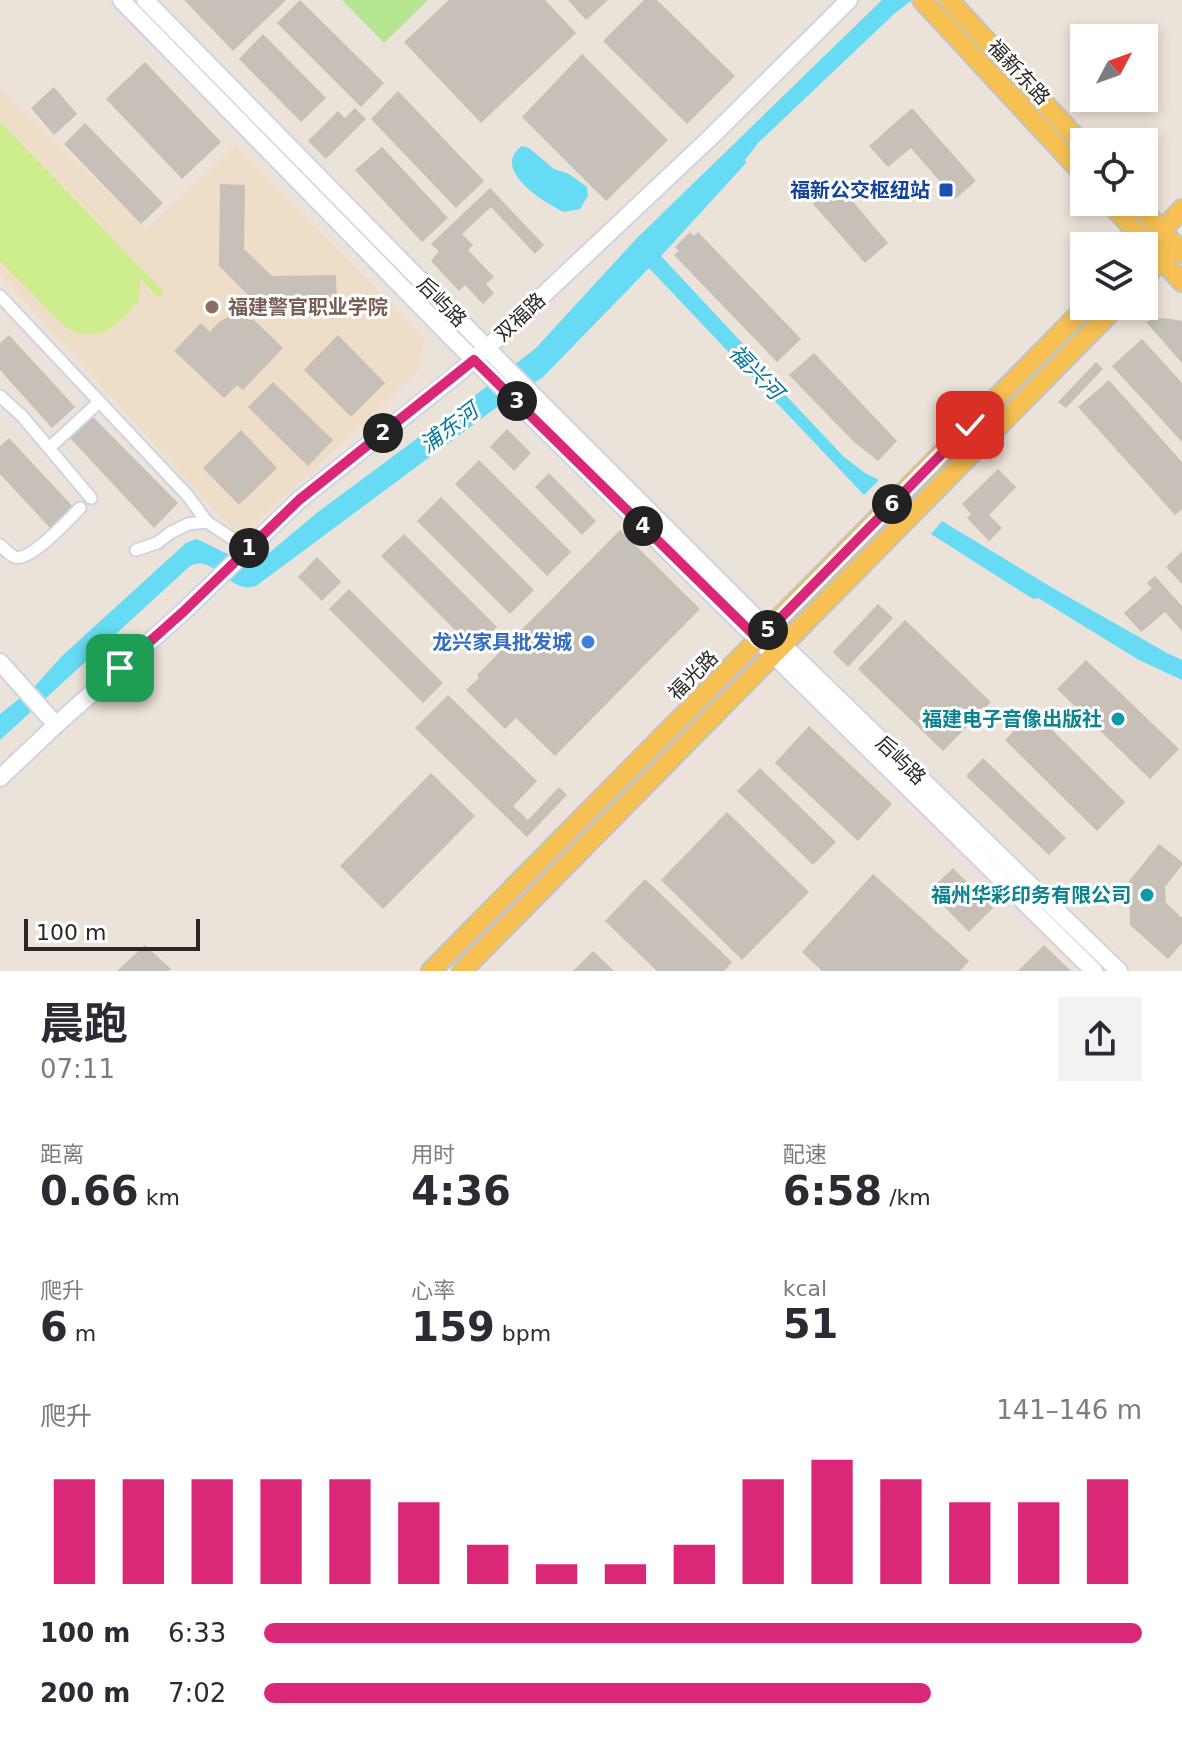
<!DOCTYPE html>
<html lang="zh">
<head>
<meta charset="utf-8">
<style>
	body { margin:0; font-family:"DejaVu Sans","Noto Sans SC",sans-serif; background:#f2f2f3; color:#2b2b33; height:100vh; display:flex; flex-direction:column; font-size:30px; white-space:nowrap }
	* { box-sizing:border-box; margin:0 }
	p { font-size:26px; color:#7c7c81 }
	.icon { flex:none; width:44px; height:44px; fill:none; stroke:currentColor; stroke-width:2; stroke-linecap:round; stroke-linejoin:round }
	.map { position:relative; height:971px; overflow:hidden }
	.side { display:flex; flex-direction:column; background:#fff; flex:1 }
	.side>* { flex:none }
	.needle { width:52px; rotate:49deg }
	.tools { position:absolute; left:1070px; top:24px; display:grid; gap:16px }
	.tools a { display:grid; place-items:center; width:88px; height:88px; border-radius:0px; background:#fff; box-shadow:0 4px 12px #0003; font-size:40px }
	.scale { position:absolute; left:24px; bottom:20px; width:176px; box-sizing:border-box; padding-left:8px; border:4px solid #282828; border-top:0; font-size:22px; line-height:28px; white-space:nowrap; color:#282828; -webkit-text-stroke:6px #fff; paint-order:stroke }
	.pin { position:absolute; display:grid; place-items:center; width:68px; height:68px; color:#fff; margin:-34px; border-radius:16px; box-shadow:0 4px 12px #0006 }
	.km { position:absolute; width:40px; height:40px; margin:-20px; border-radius:50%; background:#222; color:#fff; font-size:22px; line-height:40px; text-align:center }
	.round { display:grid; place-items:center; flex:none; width:84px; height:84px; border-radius:0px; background:#f2f2f3 }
	.summary { display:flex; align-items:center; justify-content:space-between; height:136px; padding:0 40px }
	h1 { font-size:44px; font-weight:700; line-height:60px }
	.metrics { display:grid; grid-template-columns:repeat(3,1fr); gap:12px; height:136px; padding:8px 40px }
	.metrics div { display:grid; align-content:center }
	.metrics b { font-size:40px; font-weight:700 }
	.metrics small { font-size:22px; font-weight:400 }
	.metrics p { font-size:22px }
	.chart { height:224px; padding:16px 40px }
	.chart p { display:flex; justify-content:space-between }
	.chart svg { width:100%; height:144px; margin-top:8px; stroke:#db2777; stroke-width:6 }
	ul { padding:0 40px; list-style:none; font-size:26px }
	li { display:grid; grid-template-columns:128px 96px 1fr; align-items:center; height:60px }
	li i { height:20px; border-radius:10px; background:#db2777 }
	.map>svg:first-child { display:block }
	.education { fill:#eedec7 }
	.green { fill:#b6e592 }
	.pitch { fill:#ceed8d }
	.water { fill:#66dbf3 }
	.building { fill:#c6c0b8 }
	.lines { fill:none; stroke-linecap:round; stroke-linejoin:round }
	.street-casing { stroke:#ced4e2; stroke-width:15 }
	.secondary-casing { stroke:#ced4e2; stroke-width:20 }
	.primary-casing { stroke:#c3c3c3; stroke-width:22 }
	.street { stroke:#fff; stroke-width:11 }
	.secondary { stroke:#fff; stroke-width:16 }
	.primary { stroke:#f6c053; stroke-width:18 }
	.route-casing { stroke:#fff; stroke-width:16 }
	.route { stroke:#db2777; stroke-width:10 }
	.transit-dot { fill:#1a4fb4; stroke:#fff; stroke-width:3 }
	.education-dot { fill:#8d6e63; stroke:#fff; stroke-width:3 }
	.shop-dot { fill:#3f7fe0; stroke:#fff; stroke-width:3 }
	.culture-dot { fill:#0f9aa8; stroke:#fff; stroke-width:3 }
	.labels { text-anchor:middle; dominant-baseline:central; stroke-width:6; stroke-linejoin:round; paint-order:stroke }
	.street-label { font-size:20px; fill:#282828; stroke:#fff }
	.transit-label { font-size:20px; font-weight:bold; fill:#164399; stroke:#fff; text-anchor:end }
	.education-label { font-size:20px; font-weight:bold; fill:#785e54; stroke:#fff; text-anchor:start }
	.shop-label { font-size:20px; font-weight:bold; fill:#366cbe; stroke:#fff; text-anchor:end }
	.culture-label { font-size:20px; font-weight:bold; fill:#0d838f; stroke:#fff; text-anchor:end }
	.water-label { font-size:22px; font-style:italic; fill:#08789c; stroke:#fff }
</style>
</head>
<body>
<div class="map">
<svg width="1182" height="971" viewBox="0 0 1182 971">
	<rect width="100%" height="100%" fill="#ebe2d9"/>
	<polygon class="education" points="0,87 146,229 236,145 425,339 419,371 240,538 0,275"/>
	<polygon class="green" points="342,0 428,0 384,43"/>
	<polygon class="pitch" points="0,122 164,292 158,297 140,279 139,299 124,318 103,333 80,334 65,327 0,261"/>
	<g class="water">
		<path d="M 882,0 L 912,0 L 894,14 L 758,143 L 745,160 L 746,163 L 661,256 L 759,361 L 759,367 L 844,457 L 865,473 L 879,480 L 864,495 L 649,268 L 543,377 L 493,410 L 256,586 C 229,595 214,553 190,566 L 0,740 L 0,714 L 34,687 L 62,656 L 186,543 L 196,539 L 201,541 L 250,565 L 257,563 L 318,512 L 473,397 L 536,348 L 637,238 Z"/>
		<path d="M 522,146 L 529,148 L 554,169 L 569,174 L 587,187 L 588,196 L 580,209 L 564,212 C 543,202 490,169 522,146 Z"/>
		<polygon points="942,521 1051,587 1167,653 1182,660 1182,680 1139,660 1038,598 1033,599 931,534"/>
	</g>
	<g class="building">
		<polygon points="184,0 286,0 233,51"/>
		<polygon points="300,0 384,83 361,107 277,23"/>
		<polygon points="449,0 545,0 576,33 481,123 404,42"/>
		<polygon points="568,0 608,0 586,20"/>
		<polygon points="644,0 657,0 735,76 687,124 603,41"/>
		<polygon points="263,34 326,98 301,122 239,59"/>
		<polygon points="582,54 668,140 606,201 522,117"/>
		<polygon points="145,62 221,142 182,179 106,99"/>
		<polygon points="54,87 77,114 54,135 31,108"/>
		<polygon points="398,91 484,181 456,208 371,119"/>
		<polygon points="355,108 366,119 326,159 308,141 338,111 345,118"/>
		<polygon points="912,108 976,181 955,199 911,148 888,167 869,146"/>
		<polygon points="85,123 163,203 141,224 64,144"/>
		<polygon points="382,147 448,218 422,242 355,170"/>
		<polygon points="837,183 888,243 865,263 813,204"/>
		<polygon points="220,184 245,185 244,249 272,276 336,275 337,303 257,304 219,266"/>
		<polygon points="490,188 544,245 535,254 491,207 462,234 473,245 468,250 494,277 486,284 494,293 483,304 465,285 459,291 431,261 439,251 431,244"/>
		<polygon points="690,232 694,236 698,232 801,339 777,362 674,255 679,251 675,247"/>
		<polygon points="234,314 254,320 283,348 243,390 237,385 224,398 174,351 201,323 210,332 219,322"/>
		<polygon points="1157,318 1171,319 1182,321 1182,363 1146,322"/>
		<polygon points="9,335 75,407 52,428 0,370 0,343"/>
		<polygon points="338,335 385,383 351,417 304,370"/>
		<polygon points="1142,339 1182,383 1182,442 1112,366"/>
		<polygon points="814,353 897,441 878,461 854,442 789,375"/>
		<polygon points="1096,362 1103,369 1066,408 1058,402"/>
		<polygon points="1109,380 1182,462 1182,509 1175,515 1078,407"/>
		<polygon points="273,382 333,440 308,466 248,407"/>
		<polygon points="93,417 178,503 154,528 70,438"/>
		<polygon points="507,429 531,453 514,471 490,447"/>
		<polygon points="241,430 277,468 239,505 203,468"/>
		<polygon points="9,438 75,509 52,530 0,474 0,446"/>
		<polygon points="479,460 571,552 547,576 455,484"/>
		<polygon points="998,469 1016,487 989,515 1002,528 989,541 967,518 971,514 962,504"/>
		<polygon points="549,473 596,521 582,535 535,487"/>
		<polygon points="441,497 534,590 510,614 417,521"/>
		<polygon points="620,530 700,609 555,756 516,718 505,729 466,690 479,678 477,675"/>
		<polygon points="404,534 497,627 475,650 381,556"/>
		<polygon points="1182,551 1182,584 1166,567"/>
		<polygon points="317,557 341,582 322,601 298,577"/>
		<polygon points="1155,576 1182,606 1182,631 1165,612 1141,632 1124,613 1152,588 1147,583"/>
		<polygon points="349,589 443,683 423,703 329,609"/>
		<polygon points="878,604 893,618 848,667 833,652"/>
		<polygon points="905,620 991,702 943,751 858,669"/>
		<polygon points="1086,660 1179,749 1150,779 1057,689"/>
		<polygon points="448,695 537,781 513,806 528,820 559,787 567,795 527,837 415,728"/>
		<polygon points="1033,711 1125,802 1097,831 1005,740"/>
		<polygon points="809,726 892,804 858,841 775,763"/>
		<polygon points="983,758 1066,838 1049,855 966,776"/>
		<polygon points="760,768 836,842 813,865 737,791"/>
		<polygon points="431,773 475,816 383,909 340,866"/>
		<polygon points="727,812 809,892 742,960 661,880"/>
		<polygon points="1159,844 1182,862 1182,865 1165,887 1166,903 1182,918 1182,943 1168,959 1130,925 1129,881"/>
		<polygon points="953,868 993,908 969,932 929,891"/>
		<polygon points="873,874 969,961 960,971 822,971 802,952"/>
		<polygon points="645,879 732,962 724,971 657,971 605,921"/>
		<polygon points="145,945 171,969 168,971 117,971"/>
		<polygon points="1044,945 1071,971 1018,971"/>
		<polygon points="593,951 614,971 573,971"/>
	</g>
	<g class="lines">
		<g class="street-casing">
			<g id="street">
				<polyline points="0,296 188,496 207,522"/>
				<polyline points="0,396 22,416 91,498"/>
				<polyline points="49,448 99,402"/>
				<path d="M 0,545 C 4,549 10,555 15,557 C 30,562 69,519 80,508"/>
				<polyline points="136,550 157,543 170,533 188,524 207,522 248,549"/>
			</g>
		</g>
		<g class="secondary-casing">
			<g id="secondary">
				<polyline points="121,0 452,338 1094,971"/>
				<polyline points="145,0 533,395 783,645 1119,971"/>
				<polyline points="0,662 56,725"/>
				<polyline points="0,778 56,725 183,612 299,500 455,376 487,348 713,135 849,0"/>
			</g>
		</g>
		<g class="primary-casing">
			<g id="primary">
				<polyline points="922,0 1084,175"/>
				<polyline points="949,0 1084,146"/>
				<polyline points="1109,202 1182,282"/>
				<polyline points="1136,202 1182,253"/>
				<polyline points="1154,239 1182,209"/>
				<polyline points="1144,278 1170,251"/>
				<polyline points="431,971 1087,306"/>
				<polyline points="462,971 1117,306"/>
			</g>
		</g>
		<use href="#street" class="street"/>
		<use href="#secondary" class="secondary"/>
		<use href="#primary" class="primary"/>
	</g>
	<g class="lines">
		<g class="route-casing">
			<polyline id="route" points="120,668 183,612 299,500 474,360 759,640 970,425"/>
		</g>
		<use href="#route" class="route"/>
	</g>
	<rect class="transit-dot" x="938" y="182" width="16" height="16" rx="4"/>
	<circle class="education-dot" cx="212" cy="307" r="8"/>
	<circle class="shop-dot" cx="588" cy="642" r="8"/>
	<g class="culture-dot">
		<circle cx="1118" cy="719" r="8"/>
		<circle cx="1147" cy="895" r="8"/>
	</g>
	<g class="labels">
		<g class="street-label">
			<text transform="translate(1019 72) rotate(47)">福新东路</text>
			<text transform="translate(442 302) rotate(45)">后屿路</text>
			<text transform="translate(520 317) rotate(-43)">双福路</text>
			<text transform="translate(693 675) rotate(-45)">福光路</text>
			<text transform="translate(901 760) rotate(44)">后屿路</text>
		</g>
		<g class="transit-label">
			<text x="930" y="190">福新公交枢纽站</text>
		</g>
		<g class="education-label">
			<text x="228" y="307">福建警官职业学院</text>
		</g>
		<g class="shop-label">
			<text x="572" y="642">龙兴家具批发城</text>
		</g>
		<g class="culture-label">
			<text x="1102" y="719">福建电子音像出版社</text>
			<text x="1131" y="895">福州华彩印务有限公司</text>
		</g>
		<g class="water-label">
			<text transform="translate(756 372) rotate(46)">福兴河</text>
			<text transform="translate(449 428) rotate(-37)">浦东河</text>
		</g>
	</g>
</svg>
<div class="tools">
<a><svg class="needle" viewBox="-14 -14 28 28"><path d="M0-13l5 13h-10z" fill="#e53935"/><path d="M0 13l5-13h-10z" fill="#7c7c81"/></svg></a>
<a><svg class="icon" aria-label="locate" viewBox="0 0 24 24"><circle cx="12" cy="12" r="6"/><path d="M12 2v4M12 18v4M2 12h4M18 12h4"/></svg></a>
<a><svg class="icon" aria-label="layers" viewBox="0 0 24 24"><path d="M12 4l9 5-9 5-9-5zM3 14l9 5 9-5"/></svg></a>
</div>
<div class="scale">100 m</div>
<div class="pin" style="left:120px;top:668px;background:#1e9e55"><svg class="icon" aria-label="arrive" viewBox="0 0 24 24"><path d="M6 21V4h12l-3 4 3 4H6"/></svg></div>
<div class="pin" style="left:970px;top:425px;background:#d93025"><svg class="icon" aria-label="check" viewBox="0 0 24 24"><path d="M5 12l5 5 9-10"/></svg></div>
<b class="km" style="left:249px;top:548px">1</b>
<b class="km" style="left:383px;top:433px">2</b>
<b class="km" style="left:517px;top:401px">3</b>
<b class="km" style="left:643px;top:526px">4</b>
<b class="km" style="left:768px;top:630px">5</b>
<b class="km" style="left:892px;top:504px">6</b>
</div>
<section class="side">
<div class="summary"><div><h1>晨跑</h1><p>07:11</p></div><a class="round"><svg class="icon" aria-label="share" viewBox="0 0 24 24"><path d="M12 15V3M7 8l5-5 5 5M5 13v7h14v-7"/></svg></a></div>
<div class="metrics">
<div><p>距离</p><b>0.66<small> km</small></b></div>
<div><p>用时</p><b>4:36</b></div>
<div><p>配速</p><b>6:58<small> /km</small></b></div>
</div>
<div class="metrics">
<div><p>爬升</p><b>6<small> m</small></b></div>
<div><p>心率</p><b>159<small> bpm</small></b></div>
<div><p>kcal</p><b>51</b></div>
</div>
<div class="chart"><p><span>爬升</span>141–146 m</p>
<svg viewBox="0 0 160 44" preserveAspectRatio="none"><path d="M5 44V12M15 44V12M25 44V12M35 44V12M45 44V12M55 44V19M65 44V32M75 44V38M85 44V38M95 44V32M105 44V12M115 44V6M125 44V12M135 44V19M145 44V19M155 44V12"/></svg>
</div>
<ul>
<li><b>100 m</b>6:33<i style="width:100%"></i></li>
<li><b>200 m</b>7:02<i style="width:76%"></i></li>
</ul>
</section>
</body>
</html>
